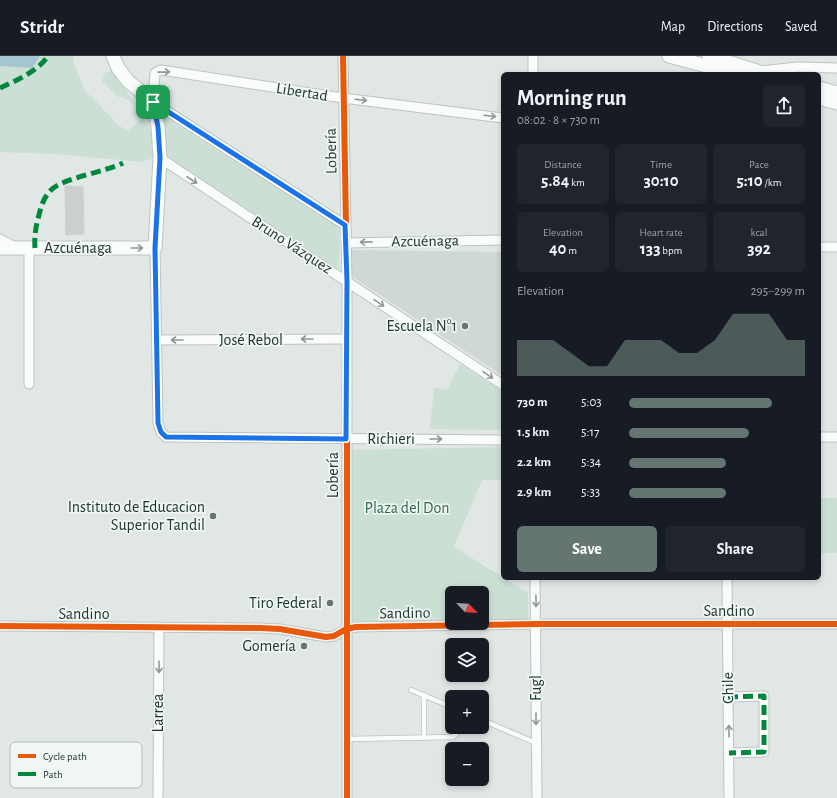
<!DOCTYPE html>
<html lang="en">
<head>
<meta charset="utf-8">
<style>
	body { margin:0; font-family:"Alegreya Sans",sans-serif; background:#20242c; color:#f1f3f6; height:100vh; display:flex; flex-direction:column; font-size:15px; white-space:nowrap }
	* { box-sizing:border-box; margin:0 }
	p { font-size:13px; color:#9ea1a6 }
	.icon { flex:none; width:22px; height:22px; fill:none; stroke:currentColor; stroke-width:2; stroke-linecap:round; stroke-linejoin:round }
	.map { position:relative; flex:1; overflow:hidden }
	.details { position:absolute; left:501px; top:16px; width:320px; height:508px; display:flex; flex-direction:column; background:#171b24; border-radius:6px; box-shadow:0 2px 6px #0003 }
	.details>* { flex:none }
	.needle { width:26px; rotate:115deg }
	.tools { position:absolute; left:445px; top:530px; display:grid; gap:8px }
	.tools a { display:grid; place-items:center; width:44px; height:44px; border-radius:6px; background:#171b24; box-shadow:0 2px 6px #0003; font-size:20px }
	.pin { position:absolute; display:grid; place-items:center; width:34px; height:34px; color:#fff; margin:-17px; border-radius:8px; box-shadow:0 2px 6px #0006 }
	.round { display:grid; place-items:center; flex:none; width:42px; height:42px; border-radius:6px; background:#20242c }
	.overview { display:flex; align-items:center; justify-content:space-between; height:68px; padding:0 16px }
	h1 { font-size:22px; font-weight:700; line-height:30px }
	.metrics { display:grid; grid-template-columns:repeat(3,1fr); gap:6px; height:68px; padding:4px 16px }
	.metrics div { display:grid; align-content:center; border-radius:6px; background:#20242c; text-align:center }
	.metrics b { font-size:17px; font-weight:700 }
	.metrics small { font-size:11px; font-weight:400 }
	.metrics p { font-size:11px }
	.chart { height:112px; padding:8px 16px }
	.chart p { display:flex; justify-content:space-between }
	.chart svg { width:100%; height:72px; margin-top:4px; fill:#647572; opacity:.7 }
	.cta { display:flex; gap:8px; margin-top:auto; padding:8px 16px }
	.cta a { flex:1; height:46px; border-radius:6px; background:#647572; color:#fff; font-size:16px; font-weight:700; line-height:46px; text-align:center }
	.cta a+a { background:#20242c; color:#f1f3f6 }
	ul { padding:0 16px; list-style:none; font-size:13px }
	li { display:grid; grid-template-columns:64px 48px 1fr; align-items:center; height:30px }
	li i { height:10px; border-radius:5px; background:#647572 }
	header { display:flex; align-items:center; gap:24px; box-sizing:border-box; height:56px; padding:0 20px; background:#171b24; border-bottom:1px solid #363941 }
	header strong { font-size:19px }
	nav { display:flex; gap:22px; margin-inline-start:auto; font-size:14px }
	.map>svg:first-child { display:block }
	.built { fill:#cfd8d5 }
	.green { fill:#cbdfd4 }
	.water { fill:#a4c6d2 }
	.building { fill:#cbd0cf; stroke:#cad0ce }
	.lines { fill:none; stroke-linecap:round; stroke-linejoin:round }
	.service-casing { stroke:#bec3c2; stroke-width:6 }
	.minor-casing { stroke:#bec3c2; stroke-width:11 }
	.secondary-casing { stroke:#bec4c2; stroke-width:15 }
	.service { stroke:#fafbfb; stroke-width:4.5 }
	.minor { stroke:#fafbfb; stroke-width:9 }
	.secondary { stroke:#fafbfb; stroke-width:13 }
	.quiet { stroke:#00873e; stroke-width:5; stroke-dasharray:10 5; stroke-linecap:butt }
	.cycleway-casing { stroke:#eff6f3; stroke-width:8 }
	.cycleway { stroke:#e8590c; stroke-width:6 }
	.oneway { stroke:#8e9998 }
	.route-casing { stroke:#fff; stroke-width:8 }
	.route { stroke:#1a73e8; stroke-width:5 }
	.poi-dot { fill:#647572; stroke:#eff6f3; stroke-width:1.5 }
	.labels { text-anchor:middle; dominant-baseline:central; stroke-width:3.5; stroke-linejoin:round; paint-order:stroke }
	.street-label { font-size:16px; fill:#213734; stroke:#eff6f3 }
	.poi-label { font-size:16px; fill:#213734; stroke:#eff6f3; text-anchor:end }
	.park-label { font-size:16px; fill:#2f6b4e; stroke:#eff6f3 }
	.key { fill:#eff6f3; stroke:#b1bdba; stroke-width:1 }
	.key-label { font-size:11px; fill:#213734 }
</style>
</head>
<body>
<header>
<strong>Stridr</strong>
<nav><a>Map</a><a>Directions</a><a>Saved</a></nav>
</header>
<div class="map">
<svg width="837" height="742" viewBox="0 0 837 742">
	<rect width="100%" height="100%" fill="#e1e7e5"/>
	<polygon class="built" points="350,194 503,196 503,320 350,219"/>
	<g class="green">
		<path d="M 0,0 L 74,0 L 73,5 L 85,36 L 92,41 L 118,69 L 129,76 L 139,64 L 142,63 C 154,69 153,90 154,102 L 141,106 L 57,98 L 0,96 Z"/>
		<path d="M 109,15 C 120,19 128,38 134,48 L 123,41 L 118,41 L 102,25 L 105,17 Z"/>
		<polygon points="163,60 340,172 339,213 163,100"/>
		<polygon points="460,308 503,336 503,374 430,373 434,331 447,334"/>
		<polygon points="503,391 503,424 482,424 454,491 528,537 528,565 482,565 482,537 452,537 452,565 351,565 349,394"/>
		<rect x="819" y="442" width="18" height="55"/>
	</g>
	<polygon class="water" points="0,0 40,0 32,12 0,10"/>
	<polygon class="building" points="65,130 83,131 84,178 66,179"/>
	<g class="lines">
		<g class="service-casing">
			<g id="service">
				<polyline points="411,634 452,651"/>
				<polyline points="482,664 536,687"/>
				<polyline points="424,682 424,639"/>
				<polyline points="347,683 453,681 457,677 457,671"/>
			</g>
		</g>
		<g class="minor-casing">
			<g id="minor">
				<polyline points="343,0 347,225 347,742"/>
				<polyline points="533,0 533,18"/>
				<polyline points="759,15 798,11 837,12"/>
				<polyline points="160,102 503,329"/>
				<polyline points="345,169 153,46 155,17 161,14 343,42 503,62"/>
				<polyline points="0,183 15,191"/>
				<polyline points="346,187 503,184"/>
				<polyline points="819,191 837,191"/>
				<polyline points="155,192 158,367 161,376 166,381 503,384"/>
				<polyline points="157,284 346,283"/>
				<polyline points="29,328 29,192"/>
				<polyline points="819,381 837,381"/>
				<polyline points="535,522 537,742"/>
				<polyline points="727,522 729,742"/>
				<polyline points="0,570 261,572 280,573 326,581 334,580 346,573 356,571 536,568 837,568"/>
				<polyline points="728,641 764,640 764,696 729,697"/>
				<polyline points="158,742 159,572"/>
			</g>
		</g>
		<g class="secondary-casing">
			<g id="secondary">
				<polyline points="669,0 737,18"/>
				<polyline points="709,0 766,18"/>
				<polyline points="819,32 837,37"/>
				<polyline points="819,42 837,47"/>
				<polyline points="0,192 155,192 160,102 158,71 153,46 128,25 118,12 113,0"/>
			</g>
		</g>
		<use href="#service" class="service"/>
		<use href="#minor" class="minor"/>
		<use href="#secondary" class="secondary"/>
		<g class="quiet">
			<path d="M 0,32 C 17,24 37,16 48,0"/>
			<path d="M 35,192 C 34,180 36,170 39,159 C 41,150 44,141 51,134 C 63,122 105,116 123,107"/>
			<polyline points="728,641 764,640 764,696 729,697"/>
		</g>
		<g class="cycleway-casing">
			<g id="cycleway">
				<polyline points="343,0 347,225 347,742"/>
				<polyline points="0,570 261,572 280,573 326,581 334,580 346,573 356,571 536,568 837,568"/>
			</g>
		</g>
		<use href="#cycleway" class="cycleway"/>
	</g>
	<defs><path id="oneway-shaft" d="M-6 0H5M1.5-3L5.5 0L1.5 3" fill="none" stroke-width="1.6" stroke-linecap="round" stroke-linejoin="round"/></defs>
	<g class="oneway">
		<use href="#oneway-shaft" transform="translate(164 16) rotate(-1)"/>
		<use href="#oneway-shaft" transform="translate(361 44) rotate(7)"/>
		<use href="#oneway-shaft" transform="translate(490 60) rotate(7)"/>
		<use href="#oneway-shaft" transform="translate(192 124) rotate(33)"/>
		<use href="#oneway-shaft" transform="translate(366 186) rotate(179)"/>
		<use href="#oneway-shaft" transform="translate(137 192)"/>
		<use href="#oneway-shaft" transform="translate(379 247) rotate(34)"/>
		<use href="#oneway-shaft" transform="translate(307 283) rotate(180)"/>
		<use href="#oneway-shaft" transform="translate(177 284) rotate(180)"/>
		<use href="#oneway-shaft" transform="translate(488 319) rotate(34)"/>
		<use href="#oneway-shaft" transform="translate(436 383)"/>
		<use href="#oneway-shaft" transform="translate(536 545) rotate(89)"/>
		<use href="#oneway-shaft" transform="translate(159 611) rotate(90)"/>
		<use href="#oneway-shaft" transform="translate(536 663) rotate(90)"/>
		<use href="#oneway-shaft" transform="translate(729 675) rotate(-91)"/>
	</g>
	<g class="lines">
		<g class="route-casing">
			<polygon id="route" points="153,46 345,169 347,225 346,383 166,381 161,376 158,367 155,192 160,102 158,71"/>
		</g>
		<use href="#route" class="route"/>
	</g>
	<g class="poi-dot">
		<circle cx="465" cy="270" r="4"/>
		<circle cx="213" cy="460" r="4"/>
		<circle cx="330" cy="547" r="4"/>
		<circle cx="304" cy="590" r="4"/>
	</g>
	<g class="labels">
		<g class="street-label">
			<text transform="translate(302 36) rotate(9)">Libertad</text>
			<text transform="translate(331 95) rotate(-91)">Lobería</text>
			<text transform="translate(425 185) rotate(-1)">Azcuénaga</text>
			<text transform="translate(292 189) rotate(33)">Bruno Vázquez</text>
			<text x="78" y="192">Azcuénaga</text>
			<text x="251" y="284">José Rebol</text>
			<text x="391" y="383">Richieri</text>
			<text transform="translate(333 419) rotate(-90)">Lobería</text>
			<text x="729" y="555">Sandino</text>
			<text transform="translate(405 557) rotate(-1)">Sandino</text>
			<text x="84" y="558">Sandino</text>
			<text transform="translate(536 632) rotate(-90)">Fugl</text>
			<text transform="translate(728 632) rotate(-91)">Chile</text>
			<text transform="translate(158 657) rotate(-90)">Larrea</text>
		</g>
		<g class="poi-label">
			<text x="457" y="270">Escuela N°1</text>
			<text x="205" y="451">Instituto de Educacion<tspan x="205" dy="18">Superior Tandil</tspan></text>
			<text x="322" y="547">Tiro Federal</text>
			<text x="296" y="590">Gomería</text>
		</g>
		<g class="park-label">
			<text x="407" y="452">Plaza del Don</text>
		</g>
	</g>
	<rect x="10" y="686" width="132" height="46" rx="6" class="key"/>
	<rect x="18" y="698" width="18" height="4" fill="#e8590c"/>
	<rect x="18" y="716" width="18" height="4" fill="#00873e"/>
	<g class="key-label">
		<text x="43" y="704">Cycle path</text>
		<text x="43" y="722">Path</text>
	</g>
</svg>
<div class="tools">
<a><svg class="needle" viewBox="-14 -14 28 28"><path d="M0-13l5 13h-10z" fill="#e53935"/><path d="M0 13l5-13h-10z" fill="#9ea1a6"/></svg></a>
<a><svg class="icon" aria-label="layers" viewBox="0 0 24 24"><path d="M12 4l9 5-9 5-9-5zM3 14l9 5 9-5"/></svg></a>
<a>+</a>
<a>−</a>
</div>
<div class="pin" style="left:153px;top:46px;background:#1e9e55"><svg class="icon" aria-label="arrive" viewBox="0 0 24 24"><path d="M6 21V4h12l-3 4 3 4H6"/></svg></div>
<section class="details">
<div class="overview"><div><h1>Morning run</h1><p>08:02 · 8 × 730 m</p></div><a class="round"><svg class="icon" aria-label="share" viewBox="0 0 24 24"><path d="M12 15V3M7 8l5-5 5 5M5 13v7h14v-7"/></svg></a></div>
<div class="metrics">
<div><p>Distance</p><b>5.84<small> km</small></b></div>
<div><p>Time</p><b>30:10</b></div>
<div><p>Pace</p><b>5:10<small> /km</small></b></div>
</div>
<div class="metrics">
<div><p>Elevation</p><b>40<small> m</small></b></div>
<div><p>Heart rate</p><b>133<small> bpm</small></b></div>
<div><p>kcal</p><b>392</b></div>
</div>
<div class="chart"><p><span>Elevation</span>295–299 m</p>
<svg viewBox="0 0 160 44" preserveAspectRatio="none"><path d="M0 44V22L10 22L20 22L30 30L40 38L50 38L60 22L70 22L80 22L90 30L100 30L110 22L120 6L130 6L140 6L150 22L160 22V44z"/></svg>
</div>
<ul>
<li><b>730 m</b>5:03<i style="width:81%"></i></li>
<li><b>1.5 km</b>5:17<i style="width:68%"></i></li>
<li><b>2.2 km</b>5:34<i style="width:55%"></i></li>
<li><b>2.9 km</b>5:33<i style="width:55%"></i></li>
</ul>
<div class="cta"><a>Save</a><a>Share</a></div>
</section>
</div>
</body>
</html>
